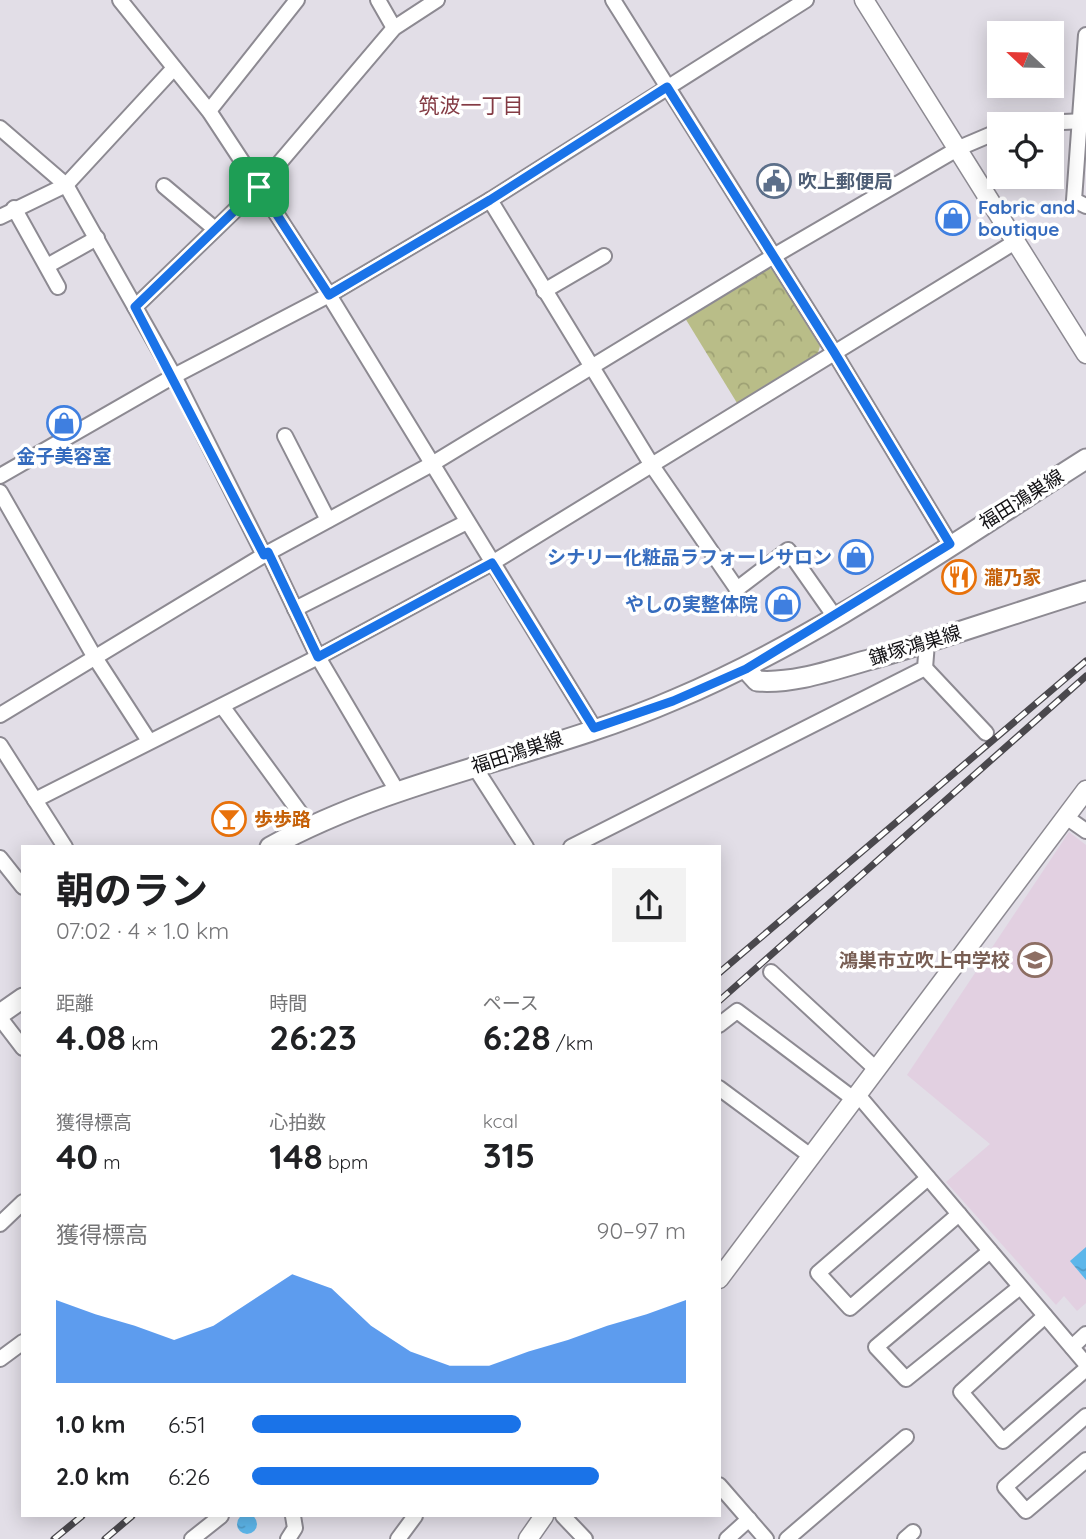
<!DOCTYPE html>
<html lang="ja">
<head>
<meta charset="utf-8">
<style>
	body { margin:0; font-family:Quicksand,"Noto Sans JP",sans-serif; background:#f2f2f2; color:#202124; height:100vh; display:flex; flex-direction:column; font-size:26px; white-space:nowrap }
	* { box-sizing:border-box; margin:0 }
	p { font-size:23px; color:#757577 }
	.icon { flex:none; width:38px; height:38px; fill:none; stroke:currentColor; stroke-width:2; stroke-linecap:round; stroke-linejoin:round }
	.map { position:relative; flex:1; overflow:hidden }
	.side { position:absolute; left:21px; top:845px; width:700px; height:672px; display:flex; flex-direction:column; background:#fff; border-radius:0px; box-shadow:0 4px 18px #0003 }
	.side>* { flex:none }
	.needle { width:46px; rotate:292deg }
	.controls { position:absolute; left:987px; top:21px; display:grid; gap:14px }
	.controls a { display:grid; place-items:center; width:77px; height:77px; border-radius:0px; background:#fff; box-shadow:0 4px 18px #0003; font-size:35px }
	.pin { position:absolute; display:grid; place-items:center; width:60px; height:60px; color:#fff; margin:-30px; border-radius:14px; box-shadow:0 4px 10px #0006 }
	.round { display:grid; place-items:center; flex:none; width:74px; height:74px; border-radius:0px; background:#f2f2f2 }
	.headline { display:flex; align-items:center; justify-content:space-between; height:119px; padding:0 35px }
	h1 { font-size:38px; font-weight:700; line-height:52px }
	.figures { display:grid; grid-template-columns:repeat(3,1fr); gap:10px; height:119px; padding:7px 35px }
	.figures div { display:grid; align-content:center }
	.figures b { font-size:35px; font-weight:700 }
	.figures small { font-size:19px; font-weight:400 }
	.figures p { font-size:19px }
	.chart { height:196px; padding:14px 35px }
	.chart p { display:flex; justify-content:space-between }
	.chart svg { width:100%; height:126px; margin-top:7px; fill:#1a73e8; opacity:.7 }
	ul { padding:0 35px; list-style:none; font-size:23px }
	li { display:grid; grid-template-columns:112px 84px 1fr; align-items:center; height:52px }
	li i { height:18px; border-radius:9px; background:#1a73e8 }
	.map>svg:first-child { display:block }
	.education { fill:#e2d0e1 }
	.park { fill:url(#park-crowns) }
	.water { fill:url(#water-ripples) }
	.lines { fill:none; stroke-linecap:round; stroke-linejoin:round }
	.minor-casing { stroke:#8d8a92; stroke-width:18 }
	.tertiary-casing { stroke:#8d8a92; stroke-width:21 }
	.secondary-casing { stroke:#8d8a92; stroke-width:23 }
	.minor { stroke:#fff; stroke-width:14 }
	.tertiary { stroke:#fff; stroke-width:18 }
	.secondary { stroke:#fff; stroke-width:19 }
	.rail-casing { stroke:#4a484d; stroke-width:7 }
	.rail { stroke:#fff; stroke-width:4.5; stroke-dasharray:13; stroke-linecap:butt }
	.route-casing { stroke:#fff; stroke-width:14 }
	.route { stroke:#1a73e8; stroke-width:9 }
	.labels { text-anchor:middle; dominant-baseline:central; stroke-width:7; stroke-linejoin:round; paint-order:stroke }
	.service-label { font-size:19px; font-weight:bold; fill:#4e5e75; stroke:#fff; text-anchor:start }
	.shop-label { font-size:19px; font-weight:bold; fill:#366cbe; stroke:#fff; text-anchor:end }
	.street-label { font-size:19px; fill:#111013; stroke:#fff }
	.food-label { font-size:19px; font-weight:bold; fill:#c56008; stroke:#fff; text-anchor:start }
	.education-label { font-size:19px; font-weight:bold; fill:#785e54; stroke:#fff; text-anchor:end }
	.neighbourhood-label { font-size:21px; fill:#843b44; stroke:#fff }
</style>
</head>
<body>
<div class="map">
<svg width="1086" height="1539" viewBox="0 0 1086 1539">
	<defs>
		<pattern id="park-crowns" width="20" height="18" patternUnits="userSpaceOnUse" patternTransform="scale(1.75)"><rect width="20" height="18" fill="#b9bd88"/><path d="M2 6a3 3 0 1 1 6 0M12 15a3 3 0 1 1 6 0" fill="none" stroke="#9ea174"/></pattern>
		<pattern id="water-ripples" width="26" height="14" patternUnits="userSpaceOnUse" patternTransform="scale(1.75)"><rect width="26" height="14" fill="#5db6ea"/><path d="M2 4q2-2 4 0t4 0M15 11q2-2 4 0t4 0" fill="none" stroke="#509bc8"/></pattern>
	</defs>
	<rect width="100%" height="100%" fill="#e2dee7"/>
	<polygon class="education" points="1069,832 1086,845 1086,1303 1077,1311 1064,1296 1056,1305 946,1182 990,1144 907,1075"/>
	<polygon class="park" points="763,268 773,269 820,346 818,353 737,403 685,318"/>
	<g class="water">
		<polygon points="1086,1247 1086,1280 1070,1261"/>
		<circle cx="247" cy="1524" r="10"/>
	</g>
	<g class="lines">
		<g class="minor-casing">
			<g id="minor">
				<polyline points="120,0 209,111 259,187 329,295 594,728"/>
				<polyline points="378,0 394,28"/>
				<polyline points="613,0 834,352 950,544"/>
				<polyline points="1086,35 1074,200 1086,206"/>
				<polyline points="209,111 297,0"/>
				<polyline points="1017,124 1086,121"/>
				<polyline points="0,128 66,185 174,376 264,555"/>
				<polyline points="164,186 215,229"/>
				<polyline points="490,200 653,467 737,589 788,550 835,617"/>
				<polyline points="14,208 58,287"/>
				<polyline points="0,217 66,185 174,68"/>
				<polyline points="47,266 97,238"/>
				<polyline points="544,291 604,256"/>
				<polyline points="135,307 259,187 394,28 437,0"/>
				<polyline points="285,436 328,520"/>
				<polyline points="0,476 174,376 329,295 490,200 806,0"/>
				<polyline points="0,492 94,656 149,741"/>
				<polyline points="268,552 318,657 397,791"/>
				<polyline points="295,609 467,522"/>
				<polyline points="925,668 986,733"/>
				<polyline points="222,706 309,825"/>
				<polyline points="0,715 264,555 432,464 772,257 959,148 999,131"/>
				<polyline points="0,745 65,847"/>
				<polyline points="474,766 526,847"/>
				<polyline points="35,800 318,657 492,563 1015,242"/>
				<polyline points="1066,817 1086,831"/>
				<polyline points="571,847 925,668 927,643"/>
				<polyline points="0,858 23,887"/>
				<polyline points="771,972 877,1070"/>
				<polyline points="0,1018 23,1048"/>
				<polyline points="719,1025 737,1011 855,1100"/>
				<polyline points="719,1088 812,1157"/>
				<polyline points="858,1095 1086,1364"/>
				<polyline points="928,1178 818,1273 850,1308 959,1214"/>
				<polyline points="0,1224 23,1202"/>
				<polyline points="990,1251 876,1347 906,1379 1020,1287"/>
				<polyline points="1045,1316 961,1392 1003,1441 1086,1369"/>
				<polyline points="1072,1347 1086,1334"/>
				<polyline points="0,1359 23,1342"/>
				<polyline points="1086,1416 1005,1487 1026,1511 1086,1460"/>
				<polyline points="719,1485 766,1539"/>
				<polyline points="563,1516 585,1539"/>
				<polyline points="192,1539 221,1516"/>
				<polyline points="288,1539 295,1528 293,1516"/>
				<polyline points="398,1539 415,1516"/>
				<polyline points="727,1539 749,1519"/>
				<polyline points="787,1539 906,1437"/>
				<polyline points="905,1539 913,1532"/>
			</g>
		</g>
		<g class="tertiary-casing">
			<g id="tertiary">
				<polyline points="864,0 1086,354"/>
				<polyline points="719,1279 1086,790"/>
				<polyline points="528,1539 544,1516"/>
			</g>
		</g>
		<g class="secondary-casing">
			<g id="secondary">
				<path d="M 746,669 L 757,681 C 796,684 835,669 872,659 C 944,638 1015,613 1086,591"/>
				<path d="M 270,847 C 400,776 543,757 676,699 C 822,637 953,543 1086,459"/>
				<polyline points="0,1014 23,998"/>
			</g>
		</g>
		<use href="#minor" class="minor"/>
		<use href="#tertiary" class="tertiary"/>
		<use href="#secondary" class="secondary"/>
		<g class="rail-casing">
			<g id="rail">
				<polyline points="719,973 1086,661"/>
				<polyline points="719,1001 1086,676"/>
				<polyline points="54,1539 82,1516"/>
				<polyline points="105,1539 132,1516"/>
			</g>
		</g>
		<use href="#rail" class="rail"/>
	</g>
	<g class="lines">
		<g class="route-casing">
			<polygon id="route" points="667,87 834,352 950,544 746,669 673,701 594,728 492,563 318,657 268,552 264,555 135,307 259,187 329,295 490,200"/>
		</g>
		<use href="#route" class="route"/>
	</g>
	<defs>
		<g id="civic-ring" transform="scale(1.75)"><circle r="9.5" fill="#fff" stroke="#5c6f8a" stroke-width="1.5"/><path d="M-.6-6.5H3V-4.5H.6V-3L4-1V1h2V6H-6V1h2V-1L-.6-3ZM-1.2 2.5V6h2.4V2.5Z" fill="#5c6f8a"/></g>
		<g id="shop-ring" transform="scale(1.75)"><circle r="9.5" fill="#fff" stroke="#3f7fe0" stroke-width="1.5"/><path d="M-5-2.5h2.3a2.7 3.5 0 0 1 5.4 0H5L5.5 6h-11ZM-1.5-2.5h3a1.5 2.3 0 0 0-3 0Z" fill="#3f7fe0"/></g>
		<g id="restaurant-ring" transform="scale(1.75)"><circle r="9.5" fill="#fff" stroke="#e8710a" stroke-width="1.5"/><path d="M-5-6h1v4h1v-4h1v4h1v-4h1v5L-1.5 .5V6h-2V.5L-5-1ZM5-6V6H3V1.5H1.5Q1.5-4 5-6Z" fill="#e8710a"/></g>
		<g id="bar-ring" transform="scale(1.75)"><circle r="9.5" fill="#fff" stroke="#e8710a" stroke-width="1.5"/><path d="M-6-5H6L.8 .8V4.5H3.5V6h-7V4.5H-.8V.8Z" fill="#e8710a"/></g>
		<g id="school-ring" transform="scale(1.75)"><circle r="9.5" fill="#fff" stroke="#8d6e63" stroke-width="1.5"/><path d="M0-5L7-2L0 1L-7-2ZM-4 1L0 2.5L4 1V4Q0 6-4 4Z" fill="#8d6e63"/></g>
	</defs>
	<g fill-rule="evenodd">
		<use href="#civic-ring" x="774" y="181"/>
		<use href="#shop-ring" x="953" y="218"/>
		<use href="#shop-ring" x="64" y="423"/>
		<use href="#shop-ring" x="856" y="557"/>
		<use href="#restaurant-ring" x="959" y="577"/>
		<use href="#shop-ring" x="783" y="604"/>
		<use href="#bar-ring" x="229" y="819"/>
		<use href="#school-ring" x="1035" y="960"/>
	</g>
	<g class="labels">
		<g class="service-label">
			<text x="798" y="181">吹上郵便局</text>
		</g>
		<g class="shop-label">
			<text x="978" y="207" text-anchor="start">Fabric and<tspan x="978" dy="22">boutique</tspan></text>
			<text x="64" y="456" text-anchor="middle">金子美容室</text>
			<text x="832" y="557">シナリー化粧品ラフォーレサロン</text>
			<text x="758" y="604">やしの実整体院</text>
		</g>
		<g class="street-label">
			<text transform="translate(1021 499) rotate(-32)">福田鴻巣線</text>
			<text transform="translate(915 645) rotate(-17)">鎌塚鴻巣線</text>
			<text transform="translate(517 752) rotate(-18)">福田鴻巣線</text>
		</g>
		<g class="food-label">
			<text x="984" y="577">瀧乃家</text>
			<text x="254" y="819">歩歩路</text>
		</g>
		<g class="education-label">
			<text x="1010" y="960">鴻巣市立吹上中学校</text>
		</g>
		<g class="neighbourhood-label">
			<text x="471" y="105">筑波一丁目</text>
		</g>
	</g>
</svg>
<div class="controls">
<a><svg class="needle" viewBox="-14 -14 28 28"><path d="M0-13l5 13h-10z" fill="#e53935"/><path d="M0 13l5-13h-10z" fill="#757577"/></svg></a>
<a><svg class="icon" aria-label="locate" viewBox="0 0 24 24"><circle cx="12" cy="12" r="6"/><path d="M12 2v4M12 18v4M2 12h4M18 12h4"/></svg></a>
</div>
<div class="pin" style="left:259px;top:187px;background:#1e9e55"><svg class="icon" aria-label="arrive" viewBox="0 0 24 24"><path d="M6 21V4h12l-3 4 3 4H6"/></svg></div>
<section class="side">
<div class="headline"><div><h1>朝のラン</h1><p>07:02 · 4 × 1.0 km</p></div><a class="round"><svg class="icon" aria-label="share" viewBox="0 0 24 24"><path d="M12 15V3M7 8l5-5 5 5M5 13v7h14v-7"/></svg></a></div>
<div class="figures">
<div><p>距離</p><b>4.08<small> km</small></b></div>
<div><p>時間</p><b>26:23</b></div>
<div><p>ペース</p><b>6:28<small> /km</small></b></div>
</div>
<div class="figures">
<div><p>獲得標高</p><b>40<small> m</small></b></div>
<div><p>心拍数</p><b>148<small> bpm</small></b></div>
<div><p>kcal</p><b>315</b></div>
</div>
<div class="chart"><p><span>獲得標高</span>90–97 m</p>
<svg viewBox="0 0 160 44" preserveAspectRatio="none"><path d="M0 44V15L10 20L20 24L30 29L40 24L50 15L60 6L70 11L80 24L90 33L100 38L110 38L120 33L130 29L140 24L150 20L160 15V44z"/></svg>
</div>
<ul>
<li><b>1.0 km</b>6:51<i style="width:62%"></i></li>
<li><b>2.0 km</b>6:26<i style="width:80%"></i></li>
</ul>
</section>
</div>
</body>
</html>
